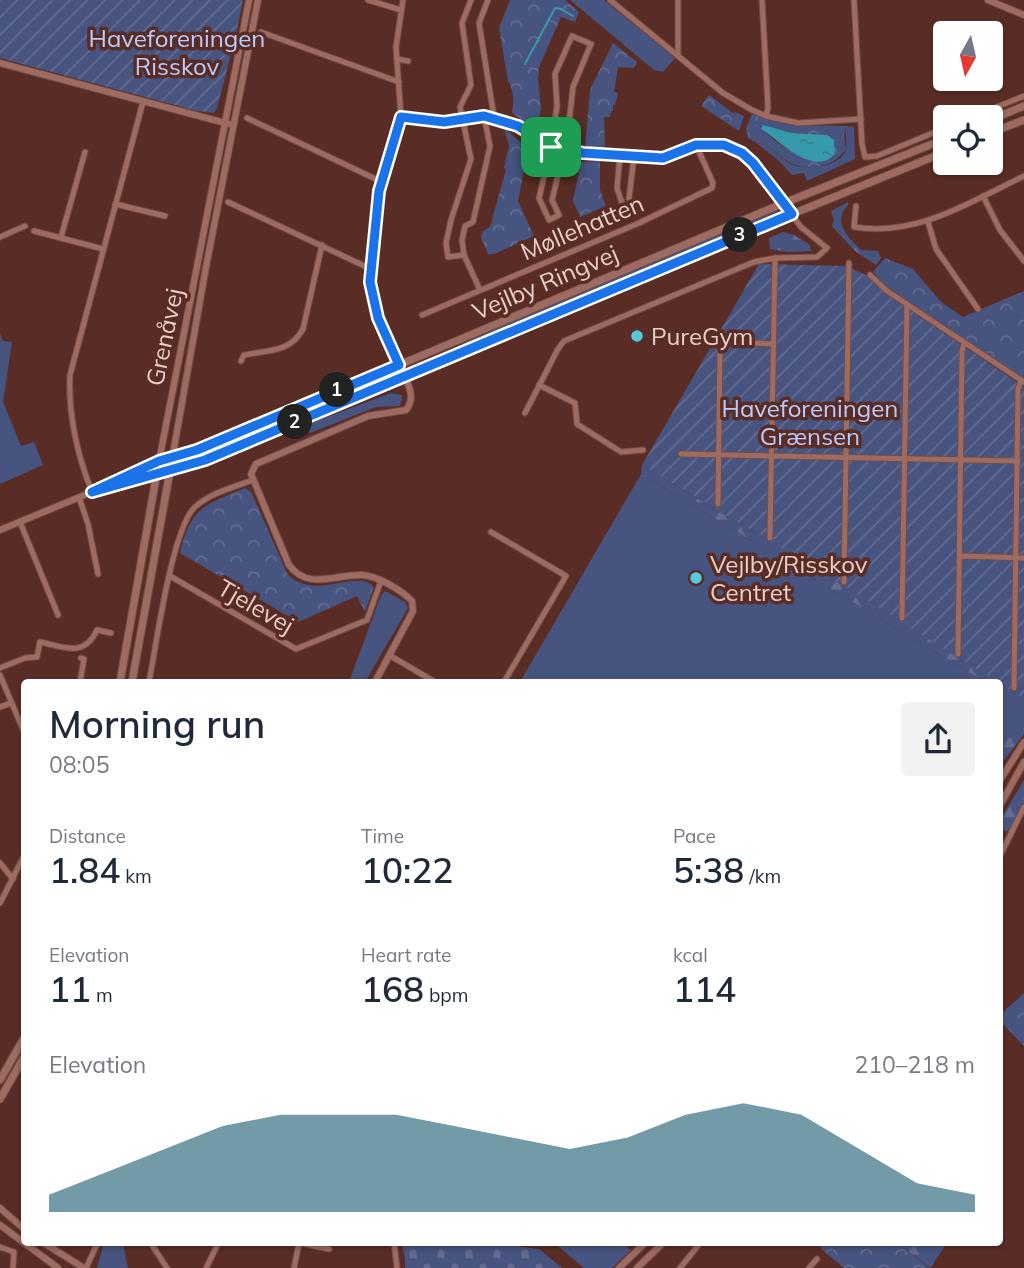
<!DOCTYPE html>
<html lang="en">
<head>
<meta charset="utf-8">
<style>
	body { margin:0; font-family:Mulish,sans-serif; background:#f2f2f3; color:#1f2937; height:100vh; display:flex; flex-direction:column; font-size:26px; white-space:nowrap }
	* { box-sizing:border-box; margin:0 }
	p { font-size:23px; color:#747a83 }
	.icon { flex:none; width:38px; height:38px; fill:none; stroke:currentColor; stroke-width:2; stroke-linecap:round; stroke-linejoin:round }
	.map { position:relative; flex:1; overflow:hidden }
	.side { position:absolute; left:21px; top:679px; width:982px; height:567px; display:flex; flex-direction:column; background:#fff; border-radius:7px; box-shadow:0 2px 5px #0004 }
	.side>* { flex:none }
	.needle { width:46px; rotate:188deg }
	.buttons { position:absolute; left:933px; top:21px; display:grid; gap:14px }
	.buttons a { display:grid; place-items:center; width:70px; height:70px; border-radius:7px; background:#fff; box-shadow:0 2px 5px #0004; font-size:35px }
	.pin { position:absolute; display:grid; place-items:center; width:60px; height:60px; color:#fff; margin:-30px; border-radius:14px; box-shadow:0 4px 10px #0006 }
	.km { position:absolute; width:35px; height:35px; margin:-18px; border-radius:50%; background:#222; color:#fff; font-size:19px; line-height:35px; text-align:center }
	.round { display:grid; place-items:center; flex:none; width:74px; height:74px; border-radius:7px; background:#f2f2f3 }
	.headline { display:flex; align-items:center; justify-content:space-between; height:119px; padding:0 28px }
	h1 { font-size:38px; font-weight:600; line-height:52px }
	.stats { display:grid; grid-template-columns:repeat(3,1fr); gap:10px; height:119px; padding:7px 28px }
	.stats div { display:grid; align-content:center }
	.stats b { font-size:35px; font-weight:600 }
	.stats small { font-size:19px; font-weight:400 }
	.stats p { font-size:19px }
	.chart { height:196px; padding:14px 28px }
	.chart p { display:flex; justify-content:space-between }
	.chart svg { width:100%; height:126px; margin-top:7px; fill:#377183; opacity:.7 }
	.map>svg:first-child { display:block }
	.grass { fill:#485480 }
	.forest { fill:url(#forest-firs) }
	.cemetery { fill:url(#cemetery-stones) }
	.park { fill:url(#park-crowns); fill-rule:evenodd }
	.garden { fill:url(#garden-furrows) }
	.water { fill:url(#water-ripples) }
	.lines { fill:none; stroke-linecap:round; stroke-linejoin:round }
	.stream { stroke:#369aac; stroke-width:2 }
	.minor-casing { stroke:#714c45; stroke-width:7 }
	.tertiary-casing { stroke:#714c45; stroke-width:8 }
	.secondary-casing { stroke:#714c45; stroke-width:9 }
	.minor { stroke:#9d6b61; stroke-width:5 }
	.tertiary { stroke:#9d6b61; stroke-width:6 }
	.secondary { stroke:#9d6b61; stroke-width:7 }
	.route-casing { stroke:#fff; stroke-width:14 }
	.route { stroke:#1a73e8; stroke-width:9 }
	.poi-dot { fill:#55cadf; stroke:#592d25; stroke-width:2.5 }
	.labels { text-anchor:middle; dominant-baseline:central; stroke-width:7; stroke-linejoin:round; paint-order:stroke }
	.park-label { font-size:24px; fill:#bbcbfe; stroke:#592d25 }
	.street-label { font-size:24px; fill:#eacec8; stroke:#592d25 }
	.poi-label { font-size:24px; fill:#eacec8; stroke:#592d25; text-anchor:start }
</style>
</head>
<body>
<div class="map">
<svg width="1024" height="1268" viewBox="0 0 1024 1268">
	<defs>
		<pattern id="forest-firs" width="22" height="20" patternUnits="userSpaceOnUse" patternTransform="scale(1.75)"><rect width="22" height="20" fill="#485480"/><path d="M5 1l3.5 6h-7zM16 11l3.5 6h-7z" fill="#636b90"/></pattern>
		<pattern id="cemetery-stones" width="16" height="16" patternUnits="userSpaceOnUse" patternTransform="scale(1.75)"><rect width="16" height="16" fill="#485480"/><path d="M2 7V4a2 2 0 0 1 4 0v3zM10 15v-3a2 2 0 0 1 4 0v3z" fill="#636b90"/></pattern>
		<pattern id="park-crowns" width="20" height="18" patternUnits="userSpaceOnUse" patternTransform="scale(1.75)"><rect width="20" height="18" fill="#485480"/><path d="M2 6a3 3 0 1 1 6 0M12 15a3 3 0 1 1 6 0" fill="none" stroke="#636b90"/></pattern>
		<pattern id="garden-furrows" width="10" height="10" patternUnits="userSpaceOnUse" patternTransform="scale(1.75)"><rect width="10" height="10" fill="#485480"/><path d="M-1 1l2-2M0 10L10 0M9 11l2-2" fill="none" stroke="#636b90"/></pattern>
		<pattern id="water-ripples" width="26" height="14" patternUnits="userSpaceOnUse" patternTransform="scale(1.75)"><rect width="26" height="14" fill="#369aac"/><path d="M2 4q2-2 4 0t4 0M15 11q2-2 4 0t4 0" fill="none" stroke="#3b7e8a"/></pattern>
	</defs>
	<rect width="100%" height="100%" fill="#592d25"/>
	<g class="grass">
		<polygon points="570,0 604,0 675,58 663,72 654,70"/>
		<path d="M 846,126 L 854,127 L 855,159 L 807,181 L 804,173 L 792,175 L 778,160 L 755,142 L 757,139 L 763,142 C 771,148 785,162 793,165 C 808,170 843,167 846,148 C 848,140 844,134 846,126 Z"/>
		<polygon points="777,210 777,212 693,250 417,367 416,364 455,348 484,332"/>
		<polygon points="0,333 3,341 12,342 3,402 21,446 34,442 43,465 0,484"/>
		<polygon points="391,393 402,395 402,400 399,406 376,407 310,433 306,425"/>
		<polygon points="641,474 985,682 520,682"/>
		<polygon points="385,591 405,602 408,608 365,682 349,682 381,595"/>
		<polygon points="999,691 1021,704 999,747"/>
		<polygon points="104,1243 123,1243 128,1268 97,1268"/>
		<polygon points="554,1243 627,1243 629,1245 628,1248 631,1250 612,1268 584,1268"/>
	</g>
	<g class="forest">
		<path d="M 848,202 L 849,204 C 831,221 847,236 861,250 L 878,251 L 881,258 L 876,265 L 855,251 L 832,226 L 834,220 L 831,211 Z"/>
		<polygon points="783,232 794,235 810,245 811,251 787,252 770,249 769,238"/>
		<polygon points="642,465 849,589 998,682 985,682 641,474"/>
		<polygon points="999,683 1024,699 1024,734 999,767 999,747 1020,704 999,691"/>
		<polygon points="1024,780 1024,803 1009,832 1003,830 999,836 999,822"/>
		<polygon points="898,1243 947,1243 930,1268"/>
	</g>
	<polygon class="cemetery" points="481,1242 539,1249 562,1268 405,1268 405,1259 402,1243"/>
	<g class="park">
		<path d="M 510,0 L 565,0 L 579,12 L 575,22 L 561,17 L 539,67 L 538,79 L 541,107 L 537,130 L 512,113 C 514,102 514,90 508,81 L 499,28 Z"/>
		<polygon points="613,43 637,62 634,68 618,67 614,92 618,93 615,105 613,105 613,111 611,111 610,117 604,117 605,148 585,146 590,90"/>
		<polygon points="709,95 734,114 735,112 744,116 739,131 701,106"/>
		<path d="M 752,114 L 792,125 L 846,126 L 844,135 L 846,149 C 835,166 814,170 795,165 C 785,162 772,148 763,142 L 757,139 L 755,142 L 748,138 L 746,128 ZM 763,126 L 792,133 L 827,135 L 812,161 C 797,154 769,142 763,126 Z"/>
		<polygon points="504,128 528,149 518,201 534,236 494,254 488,254 481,237 483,231 490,227 506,169 504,168 509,146"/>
		<polygon points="600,161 600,190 606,206 580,217 573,201 581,162"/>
		<polygon points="885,258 913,269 941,302 963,317 1024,291 1024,381 889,290 873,272"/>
		<path d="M 245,488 L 251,492 L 288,575 C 317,601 355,569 373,586 L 373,589 L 365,612 L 357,596 L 298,622 L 180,553 C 191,506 204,506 245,488 Z"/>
		<polygon points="1024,993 1024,1046 1001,1022 1002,1013"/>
		<polygon points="825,1243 898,1243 929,1268 844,1268 820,1248"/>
	</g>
	<g class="garden">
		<polygon points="0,0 243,0 236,35 217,108 214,113 197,111 0,58"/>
		<polygon points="759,264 847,266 870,277 886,294 1024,387 1024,699 849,589 642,465"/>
	</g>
	<path class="water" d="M 763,125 L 792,133 L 827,135 L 834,140 L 835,154 C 815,176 783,145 766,132 L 761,129 Z"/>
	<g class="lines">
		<polyline class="stream" points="525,64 555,8 561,9 573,16"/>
		<g class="minor-casing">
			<g id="minor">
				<polyline points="368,0 401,10"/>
				<polyline points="471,0 462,23 471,85 460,107 471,159 451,220 446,243 448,257 464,255 462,240 465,226 473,222 490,146 484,116"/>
				<polyline points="488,0 479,23 494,117"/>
				<polyline points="610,0 723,93 752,110 766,116 798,123 861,119"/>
				<polyline points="678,0 678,56"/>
				<polyline points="762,0 768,108 766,116"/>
				<polyline points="854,0 862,144 865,157 877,156 945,128"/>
				<polyline points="261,32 399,82"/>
				<polygon points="572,36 591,44 573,87 569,123 566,127 562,159 552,200 559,215 549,220 539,198 551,147 557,106 555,74"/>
				<polyline points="397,59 408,61"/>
				<polyline points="401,117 444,123 484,116 494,117 518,126 551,147 583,153 663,158 696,145 724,145 742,154 753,163 801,227 827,248 817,257 775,258 754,262 564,341 558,349 525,413"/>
				<polyline points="972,117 1024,96"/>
				<polyline points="247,118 382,182"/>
				<polyline points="620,155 617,188 622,203"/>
				<polyline points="983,196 1000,230 1024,261"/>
				<polyline points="629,199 634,156"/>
				<polyline points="228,202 371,269"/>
				<polyline points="115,204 165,216"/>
				<path d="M 856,206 L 854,227 C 917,237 970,202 1024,176"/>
				<polyline points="928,222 936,249 978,309"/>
				<polyline points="34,231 103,249"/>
				<polyline points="0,237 25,226"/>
				<polyline points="61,237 85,152"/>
				<polyline points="464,255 480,290"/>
				<polyline points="870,275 887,291 1024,382"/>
				<polyline points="422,315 639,223 712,188 713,183 696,145"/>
				<path d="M 241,361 L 244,355 C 267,350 290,353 303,329 L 322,245"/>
				<polyline points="399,364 378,318 370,282 379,191 401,117 396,47 403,0"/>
				<polyline points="539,385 575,403 577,424 621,452 643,450"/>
				<polyline points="681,454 1018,461"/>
				<path d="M 92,492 C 77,454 68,416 70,375 L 143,102"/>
				<polyline points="79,497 88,524 98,574"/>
				<polyline points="718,504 720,347 725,342 774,344"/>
				<polyline points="20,522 58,615"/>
				<polyline points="491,532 566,576 504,682"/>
				<polyline points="770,538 775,258"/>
				<polyline points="960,556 1024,558"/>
				<polyline points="170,576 296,649 367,620 381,581"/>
				<polyline points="844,582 849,263"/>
				<polyline points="902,618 907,304"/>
				<polyline points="958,654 962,351 964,343"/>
				<polyline points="389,655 435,682"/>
				<path d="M 0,668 L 25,658 L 37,657 L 40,642 C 64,647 84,658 97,630 L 111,633"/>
				<polyline points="0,675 24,732"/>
				<polyline points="80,682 84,659 81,658"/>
				<path d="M 149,682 C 156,647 172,528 195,507 C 210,493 234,487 253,480"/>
				<polyline points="1014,688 1018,389 1021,381"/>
				<polyline points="0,707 11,703"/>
				<polyline points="999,858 1024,807"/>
				<polyline points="0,863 13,879"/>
				<polyline points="0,903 24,856"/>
				<polyline points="150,1242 167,1268"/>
				<polyline points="296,1242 329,1249"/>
				<polyline points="394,1242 397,1268"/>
				<polyline points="0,1247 14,1252 13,1268"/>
				<polyline points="86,1268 98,1242"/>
				<polyline points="206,1268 219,1242"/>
				<polyline points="294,1268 299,1243"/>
				<polyline points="680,1268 701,1242"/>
				<polyline points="809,1268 817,1259"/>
			</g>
		</g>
		<g class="tertiary-casing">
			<g id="tertiary">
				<polyline points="988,0 1024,15"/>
				<polyline points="0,63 229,124"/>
				<polyline points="103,486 159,461 249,0"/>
				<polyline points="0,530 92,492 170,471 206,267 258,0"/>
				<path d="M 375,682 L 413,611 L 412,601 C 401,590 378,576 362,575 C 336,574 308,591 289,565 L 251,474 L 256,464 L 368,416 L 406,410 C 418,396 405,379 399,364"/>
				<polyline points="999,782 1024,742"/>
				<polyline points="999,807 1024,762"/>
				<polyline points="0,1208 24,1229"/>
				<polyline points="0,1225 58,1268"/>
				<polyline points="42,1242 84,1268"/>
				<polyline points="619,1268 646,1242"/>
				<polyline points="637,1268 664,1242"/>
			</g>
		</g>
		<g class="secondary-casing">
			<g id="secondary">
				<polyline points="990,120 1024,106"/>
				<polyline points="990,133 1024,120"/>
				<polyline points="120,682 159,461 197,450 784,203 945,139"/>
				<polyline points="132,682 170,471 205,460 706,249 945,152"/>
				<polyline points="0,1080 24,1038"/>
				<polyline points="0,1099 24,1057"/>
			</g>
		</g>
		<use href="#minor" class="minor"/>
		<use href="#tertiary" class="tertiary"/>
		<use href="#secondary" class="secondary"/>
	</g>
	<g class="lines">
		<g class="route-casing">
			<polygon id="route" points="484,116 518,126 551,147 583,153 663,158 696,145 724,145 742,153 753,163 792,214 205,460 92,492 159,461 197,450 399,365 378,318 370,282 379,191 401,117 444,122"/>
		</g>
		<use href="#route" class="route"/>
	</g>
	<g class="poi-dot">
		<circle cx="637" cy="336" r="7"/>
		<circle cx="696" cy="578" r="7"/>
	</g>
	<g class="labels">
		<g class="park-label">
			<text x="177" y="38">Haveforeningen<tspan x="177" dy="28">Risskov</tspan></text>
			<text x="810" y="408">Haveforeningen<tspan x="810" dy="28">Grænsen</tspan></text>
		</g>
		<g class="street-label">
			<text transform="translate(582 227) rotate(-23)">Møllehatten</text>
			<text transform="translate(545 282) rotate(-23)">Vejlby Ringvej</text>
			<text transform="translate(164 337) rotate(-78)">Grenåvej</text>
			<text transform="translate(256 606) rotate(30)">Tjelevej</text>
		</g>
		<g class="poi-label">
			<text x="651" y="336">PureGym</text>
			<text x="710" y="564">Vejlby/Risskov<tspan x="710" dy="28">Centret</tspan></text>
		</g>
	</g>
</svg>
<div class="buttons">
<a><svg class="needle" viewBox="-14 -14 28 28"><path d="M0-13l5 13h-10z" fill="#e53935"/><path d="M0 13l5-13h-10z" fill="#747a83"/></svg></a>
<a><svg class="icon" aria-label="locate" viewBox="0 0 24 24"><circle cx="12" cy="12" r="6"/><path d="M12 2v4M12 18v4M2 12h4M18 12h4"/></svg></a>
</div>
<div class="pin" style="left:551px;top:147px;background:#1e9e55"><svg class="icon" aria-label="arrive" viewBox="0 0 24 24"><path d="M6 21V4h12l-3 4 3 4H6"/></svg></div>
<b class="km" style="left:337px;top:390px">1</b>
<b class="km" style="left:295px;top:422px">2</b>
<b class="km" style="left:740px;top:235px">3</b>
<section class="side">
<div class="headline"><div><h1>Morning run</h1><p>08:05</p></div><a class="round"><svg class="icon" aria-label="share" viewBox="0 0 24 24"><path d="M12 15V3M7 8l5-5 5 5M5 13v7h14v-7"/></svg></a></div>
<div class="stats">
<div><p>Distance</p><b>1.84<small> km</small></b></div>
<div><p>Time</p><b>10:22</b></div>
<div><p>Pace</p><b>5:38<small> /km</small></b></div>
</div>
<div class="stats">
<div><p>Elevation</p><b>11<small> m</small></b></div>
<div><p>Heart rate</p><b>168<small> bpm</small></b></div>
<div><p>kcal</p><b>114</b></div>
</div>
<div class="chart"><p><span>Elevation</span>210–218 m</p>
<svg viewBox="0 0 160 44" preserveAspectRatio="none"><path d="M0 44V38L10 30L20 22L30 14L40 10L50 10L60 10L70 14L80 18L90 22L100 18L110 10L120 6L130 10L140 22L150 34L160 38V44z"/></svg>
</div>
</section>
</div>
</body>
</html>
